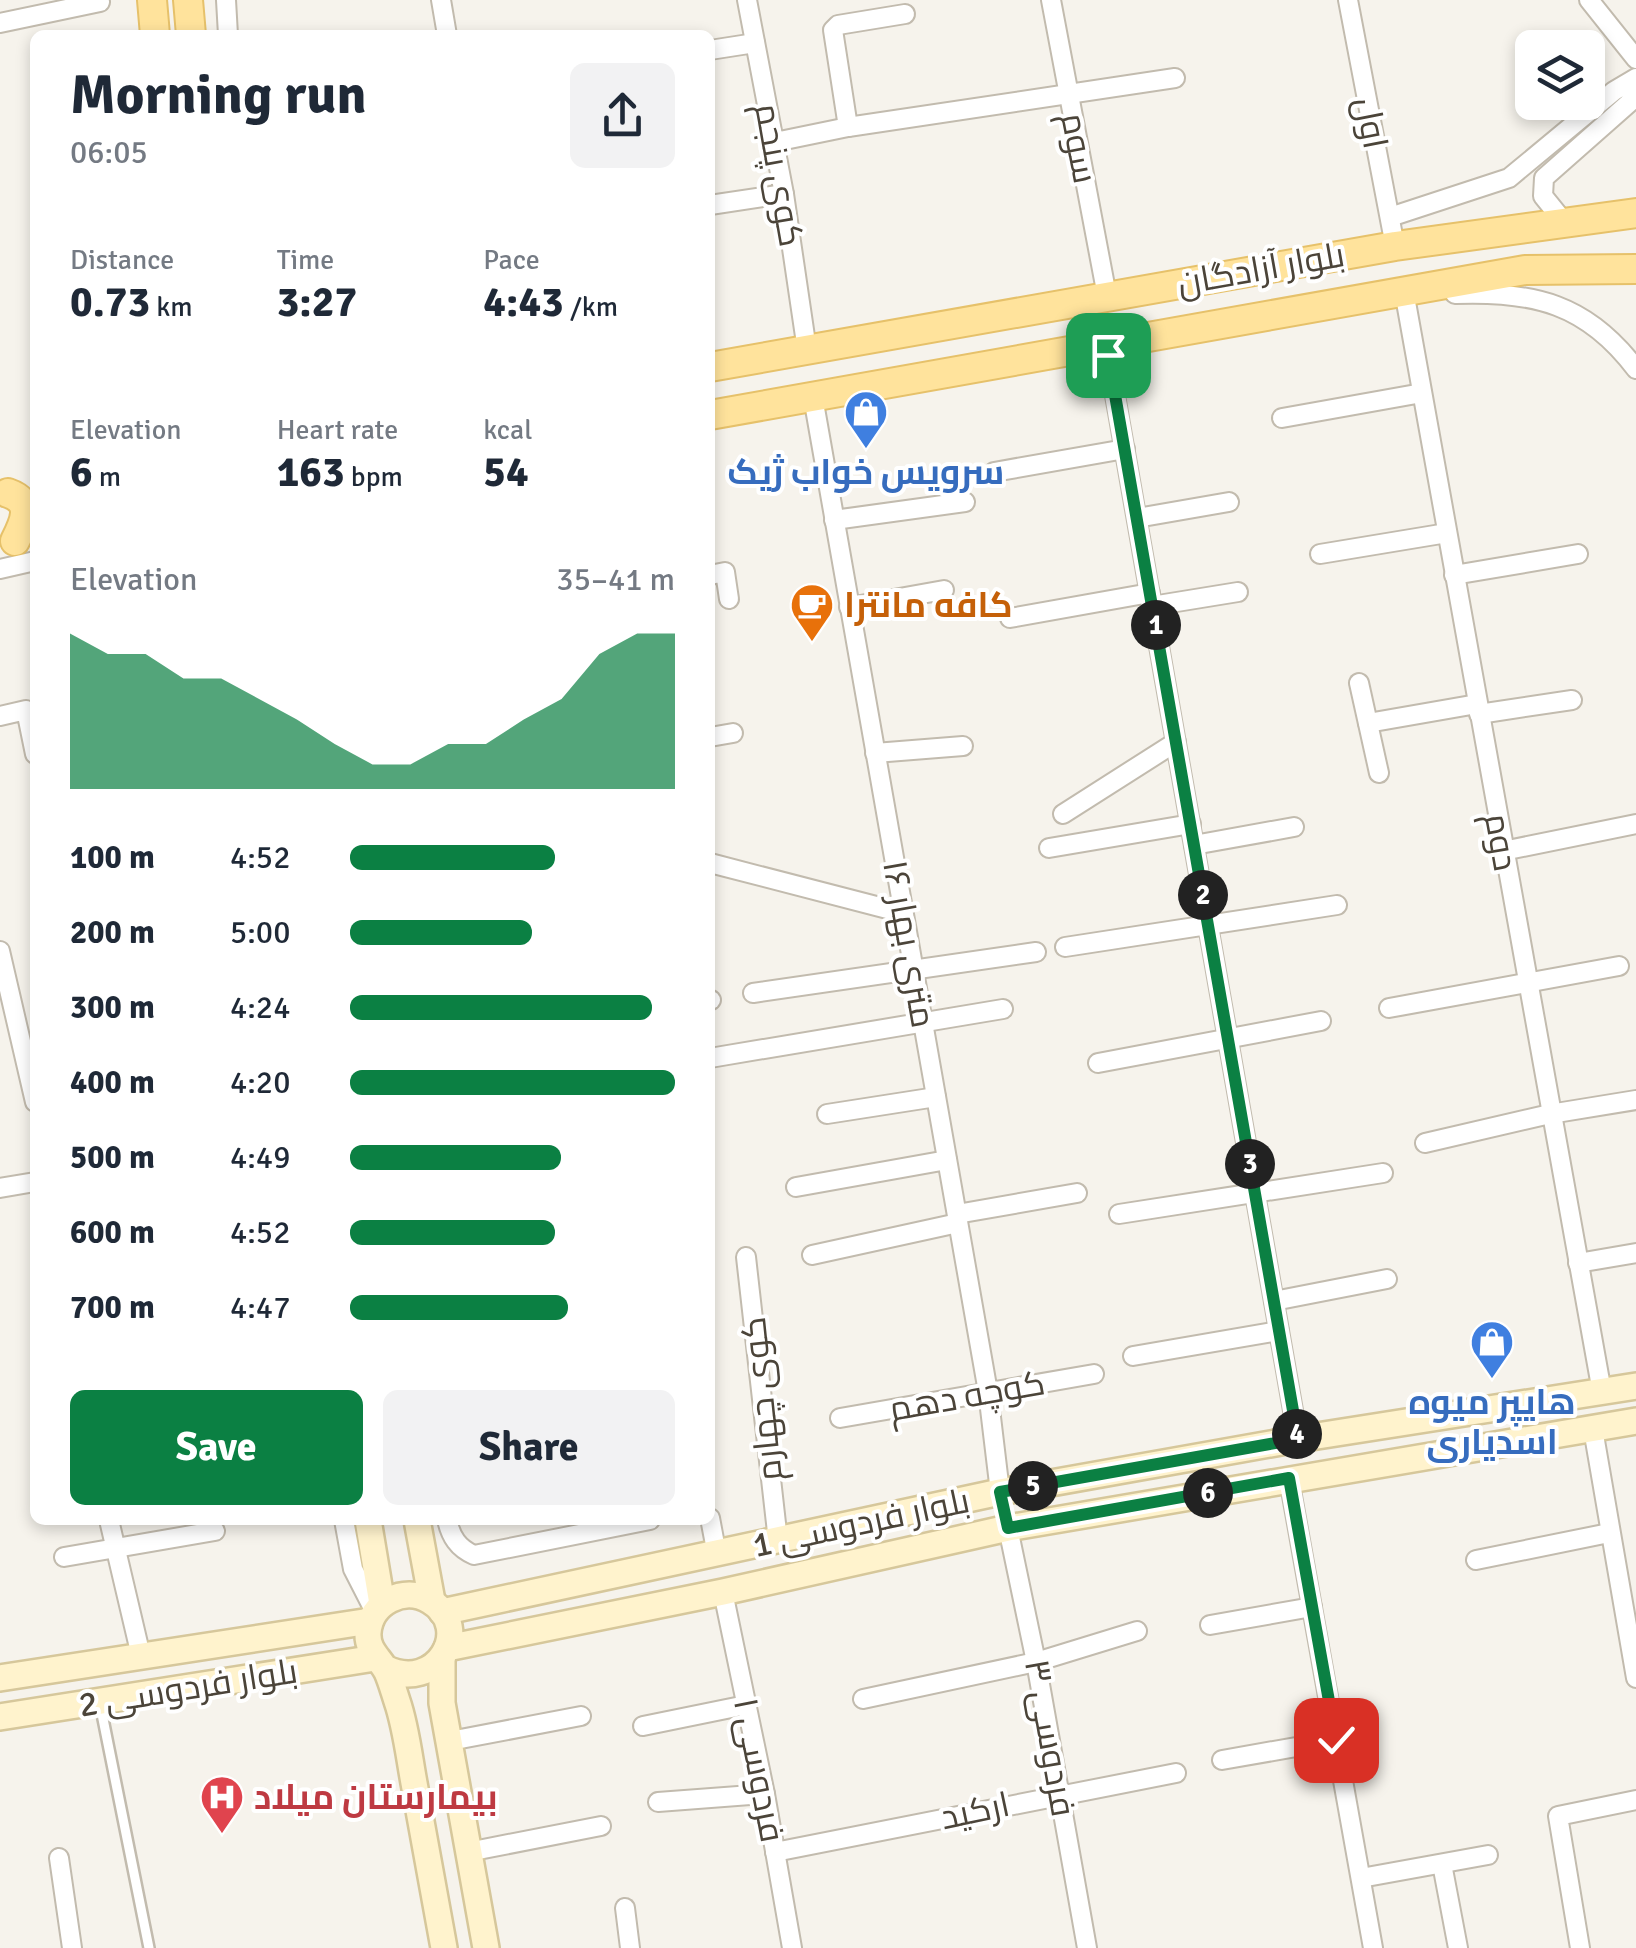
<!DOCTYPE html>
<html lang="en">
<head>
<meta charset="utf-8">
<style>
	body { margin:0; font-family:Signika,Cairo,sans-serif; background:#f2f2f3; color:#1f2937; height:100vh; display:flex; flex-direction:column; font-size:38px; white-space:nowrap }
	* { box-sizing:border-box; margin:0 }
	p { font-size:32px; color:#747a83 }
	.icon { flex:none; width:55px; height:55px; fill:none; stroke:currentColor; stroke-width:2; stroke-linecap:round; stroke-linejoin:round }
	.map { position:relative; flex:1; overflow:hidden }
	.panel { position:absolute; left:30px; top:30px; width:685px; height:1495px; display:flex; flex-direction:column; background:#fff; border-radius:15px; box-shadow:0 5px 15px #0003 }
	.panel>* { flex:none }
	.fabs { position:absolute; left:1515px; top:30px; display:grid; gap:20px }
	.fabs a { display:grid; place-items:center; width:90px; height:90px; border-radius:15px; background:#fff; box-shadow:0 5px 15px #0003; font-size:50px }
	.pin { position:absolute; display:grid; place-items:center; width:85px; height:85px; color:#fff; margin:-42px; border-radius:20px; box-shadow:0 5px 15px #0006 }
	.km { position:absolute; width:50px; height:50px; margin:-25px; border-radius:50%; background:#222; color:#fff; font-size:28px; line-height:50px; text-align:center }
	.round { display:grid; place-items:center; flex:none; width:105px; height:105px; border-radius:15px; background:#f2f2f3 }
	.head { display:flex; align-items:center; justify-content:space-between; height:170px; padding:0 40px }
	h1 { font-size:55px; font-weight:700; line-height:75px }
	.figures { display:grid; grid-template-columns:repeat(3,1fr); gap:15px; height:170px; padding:10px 40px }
	.figures div { display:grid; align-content:center }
	.figures b { font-size:42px; font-weight:700 }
	.figures small { font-size:28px; font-weight:400 }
	.figures p { font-size:28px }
	.chart { height:280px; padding:20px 40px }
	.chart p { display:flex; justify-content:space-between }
	.chart svg { width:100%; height:180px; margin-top:10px; fill:#0b8043; opacity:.7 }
	.cta { display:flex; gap:20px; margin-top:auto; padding:20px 40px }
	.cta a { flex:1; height:115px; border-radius:15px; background:#0b8043; color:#fff; font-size:40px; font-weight:700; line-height:115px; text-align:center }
	.cta a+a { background:#f2f2f3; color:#1f2937 }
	ul { padding:0 40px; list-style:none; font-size:32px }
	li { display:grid; grid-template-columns:160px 120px 1fr; align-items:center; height:75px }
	li i { height:25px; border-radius:12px; background:#0b8043 }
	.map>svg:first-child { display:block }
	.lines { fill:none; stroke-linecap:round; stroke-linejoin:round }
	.lane-casing { stroke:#c2bbae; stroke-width:14 }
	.street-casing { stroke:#c2bbae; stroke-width:22 }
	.secondary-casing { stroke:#d6c79b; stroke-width:30 }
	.primary-casing { stroke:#e6c16a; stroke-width:32 }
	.lane { stroke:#fff; stroke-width:9 }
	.street { stroke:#fff; stroke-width:18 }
	.secondary { stroke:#fff3cd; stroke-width:25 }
	.primary { stroke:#ffe39c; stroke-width:28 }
	.route-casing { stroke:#fff; stroke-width:20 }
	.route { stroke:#0b8043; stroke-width:12 }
	.labels { text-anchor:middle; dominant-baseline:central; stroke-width:8; stroke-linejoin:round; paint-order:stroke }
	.street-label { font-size:35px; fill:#4b4439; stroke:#fff }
	.shop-label { font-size:35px; font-weight:bold; fill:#366cbe; stroke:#fff }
	.food-label { font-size:35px; font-weight:bold; fill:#c56008; stroke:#fff; text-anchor:start }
	.health-label { font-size:35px; font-weight:bold; fill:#be3a42; stroke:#fff; text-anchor:start }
</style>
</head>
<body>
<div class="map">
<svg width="1636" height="1948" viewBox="0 0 1636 1948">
	<rect width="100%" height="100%" fill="#f6f3ec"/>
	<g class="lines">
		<g class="lane-casing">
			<polyline id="lane" points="100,1704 149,1948"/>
		</g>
		<g class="street-casing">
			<g id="street">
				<polyline points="226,0 228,35"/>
				<polyline points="441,0 447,35"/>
				<polyline points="747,0 784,194 807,350"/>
				<polyline points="1051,0 1107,296"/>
				<polyline points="1348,0 1395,246"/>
				<polyline points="1589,0 1636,59"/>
				<polyline points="0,23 100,2"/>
				<polyline points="710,50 755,43"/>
				<polyline points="848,127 833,30 838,25 905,14"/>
				<polyline points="775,142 848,127 1175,78"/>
				<polyline points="710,205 784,194"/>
				<polyline points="1390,217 1509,178 1614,91 1636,78"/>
				<polyline points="1564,222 1543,196 1544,178 1629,103 1636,90"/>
				<polyline points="1404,291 1602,1392"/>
				<path d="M 1455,294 C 1534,291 1587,304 1636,369"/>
				<polyline points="1106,344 1298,1439"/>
				<polyline points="813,397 988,1392 1000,1492"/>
				<polyline points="1282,418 1422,393"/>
				<polyline points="994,472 1125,449"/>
				<polyline points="1137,518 1229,502"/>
				<polyline points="834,520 965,502"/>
				<polyline points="1320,554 1447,533"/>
				<polyline points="0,569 35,561"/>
				<polyline points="710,575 725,572 729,599"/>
				<polyline points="1454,575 1578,554"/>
				<polyline points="1152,606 1238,592"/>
				<polyline points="849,607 944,590"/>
				<polyline points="1010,618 1150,593"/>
				<polyline points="1359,683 1379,773"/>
				<polyline points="1479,714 1572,700"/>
				<polyline points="0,716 26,710 35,754"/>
				<polyline points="1368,723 1477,704"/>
				<polyline points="710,737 733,733"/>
				<polyline points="875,753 963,746"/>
				<polyline points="1063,814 1176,742"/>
				<polyline points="1194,845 1294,827"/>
				<polyline points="1049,848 1191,824"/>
				<polyline points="1503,851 1636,824"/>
				<polyline points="710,863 903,913"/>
				<polyline points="1065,947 1337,905"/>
				<polyline points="0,951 35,1102"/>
				<polyline points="753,993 1036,952"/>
				<polyline points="710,1000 711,1000"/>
				<polyline points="1389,1008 1619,966"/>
				<polyline points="710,1058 1003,1009"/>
				<polyline points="1098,1063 1321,1021"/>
				<polyline points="827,1114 936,1097"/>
				<polyline points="1425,1143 1550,1114 1636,1100"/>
				<polyline points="796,1187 947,1160"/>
				<polyline points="0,1188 35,1182"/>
				<polyline points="957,1214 1077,1193"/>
				<polyline points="1119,1214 1383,1173"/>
				<polyline points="812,1255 958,1223"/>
				<polyline points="746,1257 778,1541"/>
				<polyline points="1578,1263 1636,1253"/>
				<polyline points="1274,1301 1387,1279"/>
				<polyline points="1133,1356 1279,1331"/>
				<polyline points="840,1418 1094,1374"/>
				<polyline points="1593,1429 1636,1678"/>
				<polyline points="1289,1479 1373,1948"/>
				<polyline points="710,1518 717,1555"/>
				<polyline points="109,1520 141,1656"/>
				<polyline points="344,1520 353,1569 375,1612"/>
				<path d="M 447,1520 C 451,1537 458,1548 474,1555 L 650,1520"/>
				<polyline points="1008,1528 1036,1662 1087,1948"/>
				<polyline points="64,1557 215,1531"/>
				<polyline points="1476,1560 1609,1533"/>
				<polyline points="723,1592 765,1794 792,1948"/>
				<polyline points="1210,1625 1312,1607"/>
				<polyline points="863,1699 1036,1662 1137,1631"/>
				<polyline points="643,1726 746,1705"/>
				<polyline points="450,1741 581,1716"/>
				<polyline points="1222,1760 1336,1740"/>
				<polyline points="658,1802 765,1794"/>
				<polyline points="468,1852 601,1826"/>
				<polyline points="775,1852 1176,1773"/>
				<polyline points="59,1858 72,1948"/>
				<polyline points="1442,1864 1458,1948"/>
				<polyline points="1361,1878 1488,1855"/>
				<polyline points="625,1908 630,1948"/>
				<polyline points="1580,1948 1558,1816 1636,1800"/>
			</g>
		</g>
		<g class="secondary-casing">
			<g id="secondary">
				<polyline points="368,1520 382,1604"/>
				<polyline points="417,1520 432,1601"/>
				<polyline points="442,1612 1000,1492 1298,1439 1636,1386"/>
				<polyline points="447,1648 723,1592 1008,1528 1636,1421"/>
				<polyline points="442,1658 442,1703 486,1948"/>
				<path d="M 385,1668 C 436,1694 475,1628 430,1601 C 404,1585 370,1603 368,1633 C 367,1651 380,1658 387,1672 C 391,1681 394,1692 397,1701 C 406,1727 409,1756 414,1783 C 424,1838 434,1893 444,1948"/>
				<polyline points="0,1678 370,1621"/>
				<polyline points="0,1717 375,1658"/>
			</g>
		</g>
		<g class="primary-casing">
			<g id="primary">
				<polyline points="152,0 155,35"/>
				<polyline points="188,0 191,35"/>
				<polyline points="710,367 1395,246 1636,213"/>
				<polyline points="710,415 1525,270 1636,269"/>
				<path d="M 8,493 C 34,502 25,521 15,541"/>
			</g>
		</g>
		<use href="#lane" class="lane"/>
		<use href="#street" class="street"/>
		<use href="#secondary" class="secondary"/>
		<use href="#primary" class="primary"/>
	</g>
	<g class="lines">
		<g class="route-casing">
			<polyline id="route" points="1108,355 1298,1439 1000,1492 1008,1528 1289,1478 1336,1740"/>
		</g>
		<use href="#route" class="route"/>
	</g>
	<defs>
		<g id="shop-pin" transform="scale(2.25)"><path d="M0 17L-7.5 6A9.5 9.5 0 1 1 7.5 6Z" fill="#3f7fe0" stroke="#fff"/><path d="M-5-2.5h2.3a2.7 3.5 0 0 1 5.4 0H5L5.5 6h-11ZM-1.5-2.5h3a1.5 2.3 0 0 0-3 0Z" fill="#fff"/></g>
		<g id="cafe-pin" transform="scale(2.25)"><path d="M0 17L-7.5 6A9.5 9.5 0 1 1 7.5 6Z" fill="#e8710a" stroke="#fff"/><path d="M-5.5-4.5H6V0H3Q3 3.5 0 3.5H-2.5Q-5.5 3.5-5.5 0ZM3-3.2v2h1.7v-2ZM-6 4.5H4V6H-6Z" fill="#fff"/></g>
		<g id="hospital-pin" transform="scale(2.25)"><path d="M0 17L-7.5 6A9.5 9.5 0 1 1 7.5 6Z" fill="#e0444e" stroke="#fff"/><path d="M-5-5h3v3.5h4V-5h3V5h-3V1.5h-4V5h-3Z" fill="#fff"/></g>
	</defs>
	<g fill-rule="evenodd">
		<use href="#shop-pin" x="866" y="412"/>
		<use href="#cafe-pin" x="812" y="605"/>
		<use href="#shop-pin" x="1492" y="1342"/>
		<use href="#hospital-pin" x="222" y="1797"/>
	</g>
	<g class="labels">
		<g class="street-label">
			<text transform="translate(1371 123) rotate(79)">اول</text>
			<text transform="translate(1079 148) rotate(79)">سوم</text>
			<text transform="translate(779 175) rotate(80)">کوی پنجم</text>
			<text transform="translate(1261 269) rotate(-10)">بلوار آزادگان</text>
			<text transform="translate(1501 842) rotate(80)">دوم</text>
			<text transform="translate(909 944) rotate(80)">۱۶ متری بهار</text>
			<text transform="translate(967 1396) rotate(-10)">کوچه دهم</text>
			<text transform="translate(762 1399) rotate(-96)">کوی چهارم</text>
			<text transform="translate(861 1523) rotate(-12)">بلوار فردوسی 1</text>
			<text transform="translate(188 1688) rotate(-9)">بلوار فردوسی 2</text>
			<text transform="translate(1050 1738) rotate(80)">فردوسی ۳</text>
			<text transform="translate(759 1770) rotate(79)">فردوسی ۱</text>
			<text transform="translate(975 1811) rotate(-12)">ارکید</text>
		</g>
		<g class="shop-label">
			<text x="866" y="472">سرویس خواب ژیک</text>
			<text x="1492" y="1402">هایپر میوه<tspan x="1492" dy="40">اسدیاری</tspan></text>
		</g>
		<g class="food-label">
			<text x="844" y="605">کافه مانترا</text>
		</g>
		<g class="health-label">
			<text x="254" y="1797">بیمارستان میلاد</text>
		</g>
	</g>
</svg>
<div class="fabs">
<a><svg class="icon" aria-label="layers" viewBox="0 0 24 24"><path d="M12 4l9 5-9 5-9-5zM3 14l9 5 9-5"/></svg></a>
</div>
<div class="pin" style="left:1108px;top:355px;background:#1e9e55"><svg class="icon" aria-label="arrive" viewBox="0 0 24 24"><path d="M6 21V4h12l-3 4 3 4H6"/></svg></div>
<div class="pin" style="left:1336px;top:1740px;background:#d93025"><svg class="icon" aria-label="check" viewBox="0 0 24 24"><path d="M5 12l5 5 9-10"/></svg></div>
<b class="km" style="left:1156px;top:625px">1</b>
<b class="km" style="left:1203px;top:895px">2</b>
<b class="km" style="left:1250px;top:1164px">3</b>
<b class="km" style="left:1297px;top:1434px">4</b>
<b class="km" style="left:1033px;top:1486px">5</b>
<b class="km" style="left:1208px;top:1493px">6</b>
<section class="panel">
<div class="head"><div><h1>Morning run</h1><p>06:05</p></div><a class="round"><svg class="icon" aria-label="share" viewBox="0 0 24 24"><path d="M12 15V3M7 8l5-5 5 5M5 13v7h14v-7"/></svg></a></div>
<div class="figures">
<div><p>Distance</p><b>0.73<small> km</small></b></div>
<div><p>Time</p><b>3:27</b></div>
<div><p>Pace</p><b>4:43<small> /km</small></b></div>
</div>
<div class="figures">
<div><p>Elevation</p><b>6<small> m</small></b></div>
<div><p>Heart rate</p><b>163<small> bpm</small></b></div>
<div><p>kcal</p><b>54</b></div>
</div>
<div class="chart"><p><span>Elevation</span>35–41 m</p>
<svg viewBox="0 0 160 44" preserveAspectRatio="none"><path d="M0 44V6L10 11L20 11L30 17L40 17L50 22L60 27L70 33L80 38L90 38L100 33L110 33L120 27L130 22L140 11L150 6L160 6V44z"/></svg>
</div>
<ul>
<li><b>100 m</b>4:52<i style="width:63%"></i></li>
<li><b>200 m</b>5:00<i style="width:56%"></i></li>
<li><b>300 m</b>4:24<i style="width:93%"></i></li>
<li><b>400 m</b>4:20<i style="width:100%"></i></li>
<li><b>500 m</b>4:49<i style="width:65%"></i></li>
<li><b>600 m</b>4:52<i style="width:63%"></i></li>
<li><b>700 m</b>4:47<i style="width:67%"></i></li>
</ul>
<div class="cta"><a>Save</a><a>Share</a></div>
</section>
</div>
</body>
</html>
